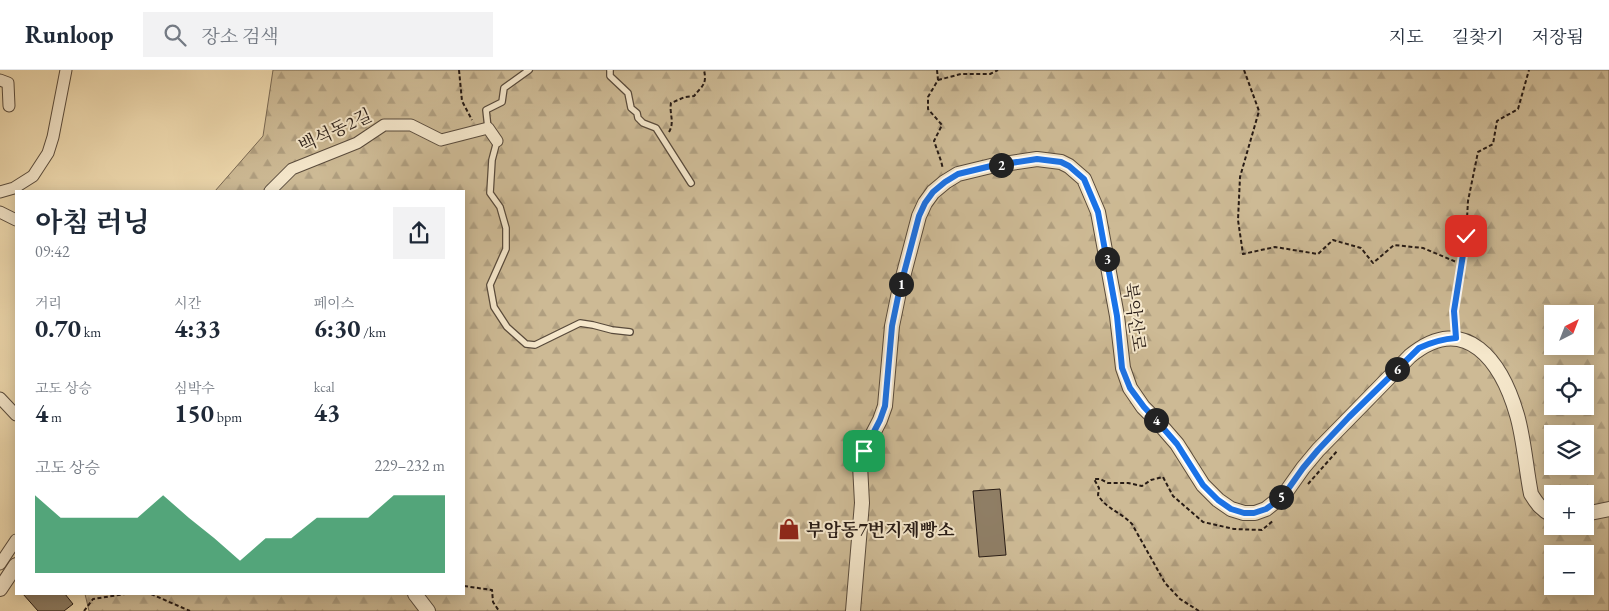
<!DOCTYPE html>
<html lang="ko">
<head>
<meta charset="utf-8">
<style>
	body { margin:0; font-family:"EB Garamond","Noto Serif KR",serif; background:#f2f2f3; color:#1f2937; height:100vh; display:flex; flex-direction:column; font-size:19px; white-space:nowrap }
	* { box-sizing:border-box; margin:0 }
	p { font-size:16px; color:#747a83 }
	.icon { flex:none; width:28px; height:28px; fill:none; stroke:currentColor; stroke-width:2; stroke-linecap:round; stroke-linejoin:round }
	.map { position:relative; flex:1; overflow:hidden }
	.panel { position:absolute; left:15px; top:120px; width:450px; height:405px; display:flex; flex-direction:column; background:#fff; border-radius:0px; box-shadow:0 2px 12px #0003 }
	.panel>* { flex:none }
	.needle { width:32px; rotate:42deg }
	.tools { position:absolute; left:1544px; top:235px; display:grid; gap:10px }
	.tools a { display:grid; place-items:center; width:50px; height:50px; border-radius:0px; background:#fff; box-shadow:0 2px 12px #0003; font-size:25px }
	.pin { position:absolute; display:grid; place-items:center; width:42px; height:42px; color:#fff; margin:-21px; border-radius:10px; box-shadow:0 2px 8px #0006 }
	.km { position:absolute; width:25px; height:25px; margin:-12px; border-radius:50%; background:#222; color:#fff; font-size:14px; line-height:25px; text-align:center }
	.round { display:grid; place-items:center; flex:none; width:52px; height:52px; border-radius:0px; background:#f2f2f3 }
	.overview { display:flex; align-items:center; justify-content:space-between; height:85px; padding:0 20px }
	h1 { font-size:28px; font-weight:700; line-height:38px }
	.stats { display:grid; grid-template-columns:repeat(3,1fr); gap:8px; height:85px; padding:5px 20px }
	.stats div { display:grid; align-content:center }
	.stats b { font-size:25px; font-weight:700 }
	.stats small { font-size:14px; font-weight:400 }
	.stats p { font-size:14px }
	.chart { height:140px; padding:10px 20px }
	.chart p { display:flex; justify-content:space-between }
	.chart svg { width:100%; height:90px; margin-top:5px; fill:#0b8043; opacity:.7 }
	header { display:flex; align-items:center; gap:30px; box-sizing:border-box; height:70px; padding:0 25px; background:#fff; border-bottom:1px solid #e0e1e3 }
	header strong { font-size:24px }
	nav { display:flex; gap:28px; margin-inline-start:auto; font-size:18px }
	.search { width:350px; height:45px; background:#f2f2f3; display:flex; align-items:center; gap:12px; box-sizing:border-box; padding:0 18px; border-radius:0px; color:#747a83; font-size:19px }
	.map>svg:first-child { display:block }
	.forest { fill:url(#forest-firs); stroke:#7a6a55; fill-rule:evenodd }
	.building { fill:#8f7e65; stroke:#271b15 }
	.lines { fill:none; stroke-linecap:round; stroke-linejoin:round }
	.service-casing { stroke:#594b3c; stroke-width:8 }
	.minor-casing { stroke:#594b3c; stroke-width:13 }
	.tertiary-casing { stroke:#594b3c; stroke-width:16 }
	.path { stroke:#271b15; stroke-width:2; stroke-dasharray:4 2.5; stroke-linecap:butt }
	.service { stroke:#f5e7cb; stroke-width:5.5 }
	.minor { stroke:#f5e7cb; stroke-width:11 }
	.tertiary { stroke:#f5e7cb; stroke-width:14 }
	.route-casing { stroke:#fff; stroke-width:10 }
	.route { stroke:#1a73e8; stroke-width:6 }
	.labels { text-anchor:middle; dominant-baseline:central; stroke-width:4; stroke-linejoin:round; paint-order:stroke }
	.street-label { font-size:18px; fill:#271b15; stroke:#f5e7cb }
	.poi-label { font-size:18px; font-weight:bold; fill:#271b15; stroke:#f5e7cb; text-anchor:start }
</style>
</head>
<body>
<header>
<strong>Runloop</strong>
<div class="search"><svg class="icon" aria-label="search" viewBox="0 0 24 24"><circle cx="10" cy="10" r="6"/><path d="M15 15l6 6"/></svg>장소 검색</div>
<nav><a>지도</a><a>길찾기</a><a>저장됨</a></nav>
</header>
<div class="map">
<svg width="1609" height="541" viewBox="0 0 1609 541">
	<defs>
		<pattern id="forest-firs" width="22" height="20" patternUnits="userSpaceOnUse" patternTransform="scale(1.25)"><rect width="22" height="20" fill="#cdba95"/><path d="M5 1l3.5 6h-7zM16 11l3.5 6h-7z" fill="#b09f80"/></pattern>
	</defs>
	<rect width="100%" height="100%" fill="#efdaaf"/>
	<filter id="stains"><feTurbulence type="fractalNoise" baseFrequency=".004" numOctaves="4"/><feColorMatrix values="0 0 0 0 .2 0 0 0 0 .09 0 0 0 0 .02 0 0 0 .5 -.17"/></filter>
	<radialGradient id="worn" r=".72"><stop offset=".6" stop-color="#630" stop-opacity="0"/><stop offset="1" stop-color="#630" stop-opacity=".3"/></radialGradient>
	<path class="forest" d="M 273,0 L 1609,0 L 1609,541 L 89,541 L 85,524 L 464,524 L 464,121 L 215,121 L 263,66 ZM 1552,244 L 1585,244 L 1585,276 L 1552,276 ZM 1552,304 L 1585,304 L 1585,336 L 1552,336 ZM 1552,364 L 1585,364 L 1585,396 L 1552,396 ZM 1552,424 L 1585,424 L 1585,456 L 1552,456 ZM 1552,484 L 1585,484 L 1585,516 L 1552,516 Z"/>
	<g class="building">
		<polygon points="1000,419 1006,485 979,487 973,421"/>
		<polygon points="23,524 65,524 73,534 64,541 38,541"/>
	</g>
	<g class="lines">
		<g class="service-casing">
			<g id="service">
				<polyline points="610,0 610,6 628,23 631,38 637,43 638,48 643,53 656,58 691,113"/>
				<polyline points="488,58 486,40 502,32 504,18 529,0"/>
				<polyline points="497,71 492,90 490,123 500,137 506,158 506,179 490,215 494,237 507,257 526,274 535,275 580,253 593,255 612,260 630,262"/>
			</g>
		</g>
		<g class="minor-casing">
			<g id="minor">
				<polyline points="0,10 8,13 9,36"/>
				<polyline points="270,121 292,99 357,73 384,55 411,55 441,70 488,58 497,71"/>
				<polyline points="0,122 14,118 33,106 48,83 53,67 66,0"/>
				<polyline points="0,142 16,150"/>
				<polyline points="0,328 16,345"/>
				<polyline points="0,494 16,470"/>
			</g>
		</g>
		<g class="tertiary-casing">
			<g id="tertiary">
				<polyline points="1585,444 1609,439"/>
				<polyline points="0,519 16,495"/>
				<polyline points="415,524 428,541"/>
				<path d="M 853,541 L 862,433 L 860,395 L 864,381 L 880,350 L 885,336 L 892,256 L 899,222 L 919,146 L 925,133 L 933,122 L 945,112 L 958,104 L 991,96 L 1037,89 L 1061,92 L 1069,96 L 1084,109 L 1098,142 L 1117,246 L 1123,298 L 1130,318 L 1143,337 L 1157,351 L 1177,374 L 1203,415 L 1218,430 L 1231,439 L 1244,443 L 1255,443 L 1266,439 L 1276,431 L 1286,422 L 1303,398 L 1318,380 L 1410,286 C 1466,240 1502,293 1517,345 C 1524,369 1526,399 1531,424 C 1537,434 1542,440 1552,445"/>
			</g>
		</g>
		<g class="path">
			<polyline points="459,0 462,31 472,50"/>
			<polyline points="937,0 938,10 928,27 928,39 942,55 934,71 941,91 943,99"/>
			<polyline points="1244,0 1259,41 1240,107 1238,150 1243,184 1275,177 1318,184 1333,170 1361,178 1373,193 1394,175 1423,178 1461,194"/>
			<polyline points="938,10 961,4 990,4 998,0"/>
			<path d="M 669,62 C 675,52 669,43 671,33 L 685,27 L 694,26 C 703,15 707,14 704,0"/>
			<polyline points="1455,256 1454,241 1466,166 1468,131 1478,82 1493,74 1497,51 1518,39 1529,0"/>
			<polyline points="1308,414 1338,380"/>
			<polyline points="464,516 492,520 493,532 499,541"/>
			<polyline points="151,524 190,541"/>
			<polyline points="84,541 93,529 125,524"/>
			<path d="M 1199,541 L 1180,529 L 1165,513 L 1132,454 C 1121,442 1106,439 1098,425 L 1099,418 L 1094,409 L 1100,409 L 1108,413 L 1128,413 L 1142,416 L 1151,410 L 1163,407 L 1173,426 L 1203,452 L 1234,459 L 1262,460 L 1274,450"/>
		</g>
		<use href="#service" class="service"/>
		<use href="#minor" class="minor"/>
		<use href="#tertiary" class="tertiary"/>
	</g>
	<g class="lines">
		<g class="route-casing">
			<path id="route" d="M 864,381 L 880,350 L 885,336 L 892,256 L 899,222 L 919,146 L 925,133 L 933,122 L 945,112 L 958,104 L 991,96 L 1037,89 L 1061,92 L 1069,96 L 1084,109 L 1098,142 L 1117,246 L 1122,298 L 1130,318 L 1144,337 L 1157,351 L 1177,374 L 1203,415 L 1218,430 L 1231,439 L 1244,443 L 1254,443 L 1266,439 L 1276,432 L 1286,422 L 1303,398 L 1318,380 L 1349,347 L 1419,278 C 1432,272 1442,269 1456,268 L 1454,241 L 1466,166"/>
		</g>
		<use href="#route" class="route"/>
	</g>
	<defs>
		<g id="shop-bare" transform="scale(1.725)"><path d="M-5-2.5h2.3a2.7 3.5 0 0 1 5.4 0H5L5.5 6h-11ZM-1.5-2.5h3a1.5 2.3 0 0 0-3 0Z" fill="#8f2418" stroke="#f5e7cb" stroke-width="2.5" paint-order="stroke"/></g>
	</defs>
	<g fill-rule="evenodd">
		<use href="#shop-bare" x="789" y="459"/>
	</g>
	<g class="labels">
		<g class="street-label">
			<text transform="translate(335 60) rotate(-25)">백석동2길</text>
			<text transform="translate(1135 247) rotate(82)">북악산로</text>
		</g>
		<g class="poi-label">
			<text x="806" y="459">부암동7번지제빵소</text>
		</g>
	</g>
	<rect width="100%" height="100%" filter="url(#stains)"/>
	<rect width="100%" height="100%" fill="url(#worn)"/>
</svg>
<div class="tools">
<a><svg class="needle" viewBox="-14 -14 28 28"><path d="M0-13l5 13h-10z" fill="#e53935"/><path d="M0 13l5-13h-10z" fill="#747a83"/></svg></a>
<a><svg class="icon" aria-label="locate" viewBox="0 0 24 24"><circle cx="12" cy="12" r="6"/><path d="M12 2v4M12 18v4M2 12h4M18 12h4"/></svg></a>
<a><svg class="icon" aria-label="layers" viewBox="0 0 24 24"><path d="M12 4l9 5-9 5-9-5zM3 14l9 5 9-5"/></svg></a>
<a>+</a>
<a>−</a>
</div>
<div class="pin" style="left:864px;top:381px;background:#1e9e55"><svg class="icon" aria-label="arrive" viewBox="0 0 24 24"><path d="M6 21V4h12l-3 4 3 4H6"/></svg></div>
<div class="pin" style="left:1466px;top:166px;background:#d93025"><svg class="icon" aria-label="check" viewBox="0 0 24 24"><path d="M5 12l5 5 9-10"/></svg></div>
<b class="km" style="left:901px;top:214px">1</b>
<b class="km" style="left:1001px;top:95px">2</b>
<b class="km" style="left:1107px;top:189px">3</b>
<b class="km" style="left:1156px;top:350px">4</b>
<b class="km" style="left:1281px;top:427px">5</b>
<b class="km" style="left:1397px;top:299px">6</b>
<section class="panel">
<div class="overview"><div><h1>아침 러닝</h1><p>09:42</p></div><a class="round"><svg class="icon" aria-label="share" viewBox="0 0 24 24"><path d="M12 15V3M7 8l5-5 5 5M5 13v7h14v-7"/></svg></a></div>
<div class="stats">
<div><p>거리</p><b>0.70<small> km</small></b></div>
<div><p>시간</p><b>4:33</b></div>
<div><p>페이스</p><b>6:30<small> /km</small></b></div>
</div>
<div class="stats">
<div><p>고도 상승</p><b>4<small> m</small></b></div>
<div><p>심박수</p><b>150<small> bpm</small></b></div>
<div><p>kcal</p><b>43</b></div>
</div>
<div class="chart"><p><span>고도 상승</span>229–232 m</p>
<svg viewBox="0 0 160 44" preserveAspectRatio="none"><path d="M0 44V6L10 17L20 17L30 17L40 17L50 6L60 17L70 27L80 38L90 27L100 27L110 17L120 17L130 17L140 6L150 6L160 6V44z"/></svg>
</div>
</section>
</div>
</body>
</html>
